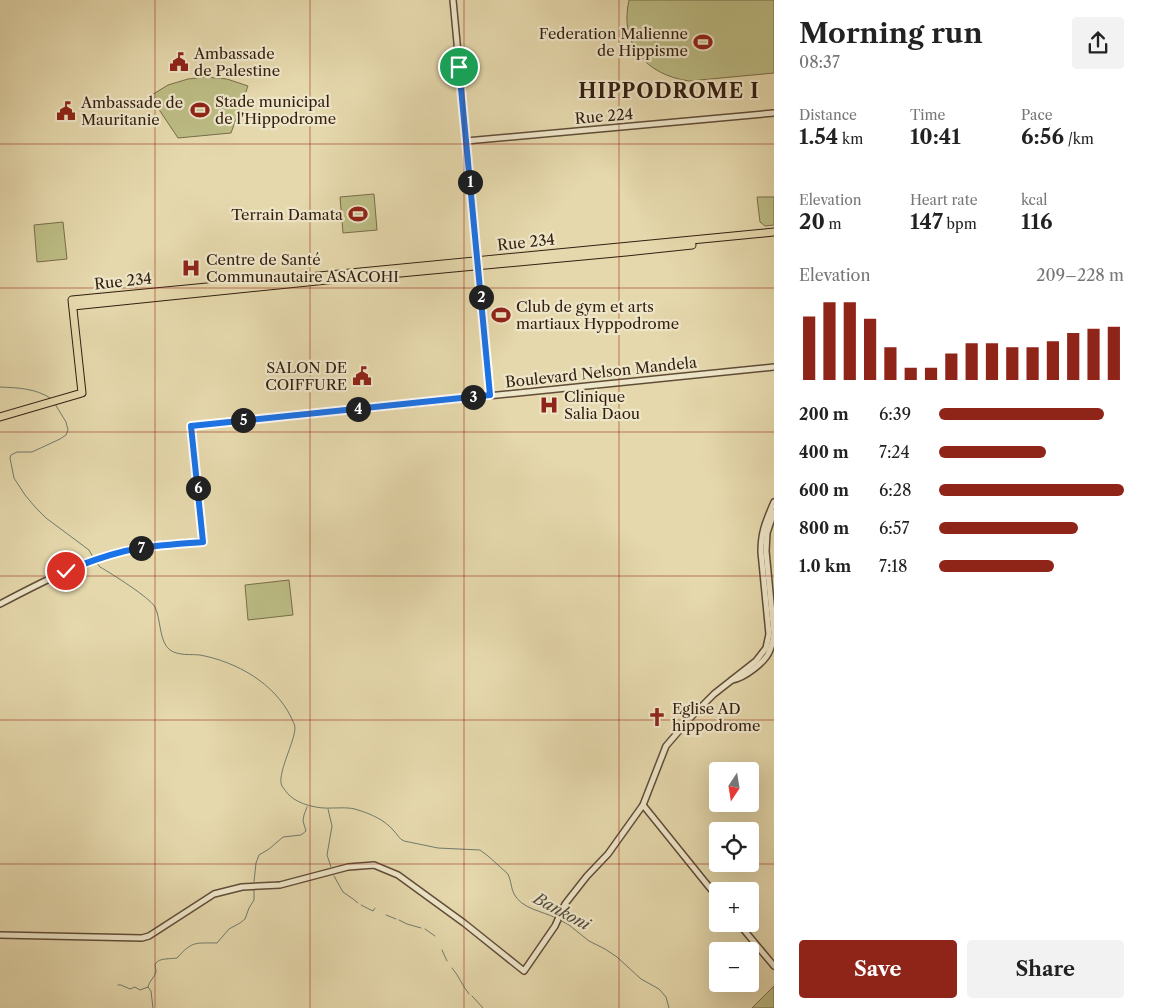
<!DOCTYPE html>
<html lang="en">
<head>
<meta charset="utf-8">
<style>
	body { margin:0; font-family:"Libre Caslon Text",serif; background:#f2f2f2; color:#222; height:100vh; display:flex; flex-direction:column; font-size:19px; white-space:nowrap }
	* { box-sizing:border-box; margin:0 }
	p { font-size:16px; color:#767676 }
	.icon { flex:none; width:28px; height:28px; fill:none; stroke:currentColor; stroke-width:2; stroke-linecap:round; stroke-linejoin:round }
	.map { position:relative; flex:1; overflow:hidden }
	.side { display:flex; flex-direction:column; background:#fff; width:375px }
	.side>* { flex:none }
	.needle { width:32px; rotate:192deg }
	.buttons { position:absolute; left:709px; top:762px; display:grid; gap:10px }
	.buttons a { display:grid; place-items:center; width:50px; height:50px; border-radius:5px; background:#fff; box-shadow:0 5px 20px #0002; font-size:25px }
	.pin { position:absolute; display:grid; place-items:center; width:42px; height:42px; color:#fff; margin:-21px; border:2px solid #fff; border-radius:50%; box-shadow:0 1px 5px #0007 }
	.km { position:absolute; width:25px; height:25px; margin:-12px; border-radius:50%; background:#222; color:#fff; font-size:14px; line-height:25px; text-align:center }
	.round { display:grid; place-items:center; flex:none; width:52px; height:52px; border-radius:5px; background:#f2f2f2 }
	.head { display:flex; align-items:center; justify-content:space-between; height:85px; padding:0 25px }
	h1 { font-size:28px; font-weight:700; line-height:38px }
	.stats { display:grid; grid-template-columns:repeat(3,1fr); gap:8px; height:85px; padding:5px 25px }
	.stats div { display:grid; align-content:center }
	.stats b { font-size:21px; font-weight:700 }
	.stats small { font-size:14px; font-weight:400 }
	.stats p { font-size:14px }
	.chart { height:140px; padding:10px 25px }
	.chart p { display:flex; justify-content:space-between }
	.chart svg { width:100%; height:90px; margin-top:5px; stroke:#8f2418; stroke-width:6 }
	.action { display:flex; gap:10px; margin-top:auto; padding:10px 25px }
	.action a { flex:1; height:58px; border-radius:5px; background:#8f2418; color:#fff; font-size:20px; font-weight:700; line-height:58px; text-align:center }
	.action a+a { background:#f2f2f2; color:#222 }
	ul { padding:0 25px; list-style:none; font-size:16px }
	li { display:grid; grid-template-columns:80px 60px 1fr; align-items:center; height:38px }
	li i { height:12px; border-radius:6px; background:#8f2418 }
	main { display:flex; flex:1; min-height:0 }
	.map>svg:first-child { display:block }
	.green { fill:#bcbc84; stroke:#786d4a }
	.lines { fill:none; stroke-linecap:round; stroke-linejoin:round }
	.stream { stroke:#6f7b6d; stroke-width:1 }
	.minor-casing { stroke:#604c38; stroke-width:8 }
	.major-casing { stroke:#341e11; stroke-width:9 }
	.minor { stroke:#eee6c9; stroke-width:5 }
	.major { stroke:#e5d8ac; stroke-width:7 }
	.route-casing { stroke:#fff; stroke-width:10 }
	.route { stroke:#1a73e8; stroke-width:6 }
	.grid { fill:none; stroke:#8f2418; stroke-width:1; stroke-opacity:0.55 }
	.labels { text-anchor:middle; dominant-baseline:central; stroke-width:4.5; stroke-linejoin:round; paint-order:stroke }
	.poi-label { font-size:15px; fill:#341e11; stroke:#eee6c9; text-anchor:start }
	.street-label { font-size:15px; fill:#341e11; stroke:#eee6c9 }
	.water-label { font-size:16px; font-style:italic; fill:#514c3f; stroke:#eee6c9 }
	.district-label { font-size:20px; font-weight:bold; letter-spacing:1px; fill:#341e11; stroke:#eee6c9 }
</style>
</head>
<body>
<main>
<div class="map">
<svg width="774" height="1008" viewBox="0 0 774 1008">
	<rect width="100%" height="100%" fill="#e5d8ac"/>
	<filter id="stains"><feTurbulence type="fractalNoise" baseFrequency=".004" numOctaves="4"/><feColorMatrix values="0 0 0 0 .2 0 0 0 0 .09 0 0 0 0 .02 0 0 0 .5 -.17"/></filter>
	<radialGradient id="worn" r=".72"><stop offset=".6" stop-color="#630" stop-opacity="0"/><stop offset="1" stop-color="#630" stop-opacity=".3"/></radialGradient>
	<g class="green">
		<path d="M 629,0 L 774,0 L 774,73 L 689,81 C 646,75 619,44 629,0 Z"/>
		<polygon points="206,77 227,79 248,86 231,133 178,138 150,96 168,85 188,79"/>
		<polygon points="374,194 377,230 343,233 340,197"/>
		<polygon points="757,197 774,197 774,225 765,226 760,222"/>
		<polygon points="63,222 67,259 37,262 34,225"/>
		<polygon points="289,580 293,615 248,620 245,585"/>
		<polygon points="774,986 774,1008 752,1008"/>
	</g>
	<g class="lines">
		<g class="stream">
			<path d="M 0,387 C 19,388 35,388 52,399"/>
			<polyline points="55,404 66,422 68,430 66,435 60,439 32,452 17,452 11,455 10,458 14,478 25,495 36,508 46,518 89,550 94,559"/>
			<path d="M 96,562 L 100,567 C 112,574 149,597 155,607 C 161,619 159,642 170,650 C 179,656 190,654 200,655 C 237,662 274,683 291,717 C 292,720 295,724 295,728 C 295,741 276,776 282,786 C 284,789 287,793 289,795 C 299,805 319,809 332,808 C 341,808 350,807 358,810 C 371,814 385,820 394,831 C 398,835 399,839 404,841 L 438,848 L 480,850 L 488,856 L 508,874 C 511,880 511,888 514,894 C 522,909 542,911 556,918"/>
			<polyline points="328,809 332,826 327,855 331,867"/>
			<polyline points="334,876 343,892 353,899 358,903"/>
			<polyline points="254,882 256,863 259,855 269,849 283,837 301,835 306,831 303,821 304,815 307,807"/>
			<polyline points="361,905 373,911 375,908"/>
			<polyline points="386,915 396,919"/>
			<polyline points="399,920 407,924 421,928"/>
			<polyline points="560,920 569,925 589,941 605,949 617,957 641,979 659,989 666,997 669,1008"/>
			<polyline points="425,929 435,936"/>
			<polyline points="442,950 447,961"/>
			<path d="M 452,968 C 459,976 462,985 469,994"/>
			<path d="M 118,985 L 121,985 L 130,989 L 135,987 L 140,990 L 148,987 C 149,981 155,977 156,972 C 156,967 154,967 156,963 C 159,958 171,959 177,958 C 192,941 195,943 217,943 L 229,929 L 240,923 L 245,919 L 249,908 L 254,900 L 254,889"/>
			<polyline points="148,987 151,991 153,1008"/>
			<polyline points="472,996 483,1008"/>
		</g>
		<g class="minor-casing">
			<g id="minor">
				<polyline points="453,0 490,395"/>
				<polyline points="466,141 774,113"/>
				<polyline points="774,512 767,533 766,551 774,634"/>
				<path d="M 0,604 C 40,583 82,561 127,550 C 152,545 178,544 203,541 L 191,426 L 774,367"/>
				<path d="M 732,680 C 744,678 766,662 770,650 C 772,646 773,639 774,634"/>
				<polyline points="643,805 718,898"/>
				<polyline points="739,924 774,966"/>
				<path d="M 0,935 L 142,938 L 149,936 L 214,894 L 242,887 L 280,885 L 348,867 L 374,865 L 398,875 L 464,923 L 524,971 L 555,926 L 565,904 L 587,876 L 608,854 L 643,805 L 666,746 L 692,716 L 714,694 L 756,661 L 766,648 L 769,634 L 761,552 C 761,531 766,521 774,502"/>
			</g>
		</g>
		<g class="major-casing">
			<g id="major">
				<polyline points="73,306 347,278 626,252 692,245"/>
				<polyline points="0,417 82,393 72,300 774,232"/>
			</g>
		</g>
		<use href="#minor" class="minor"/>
		<use href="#major" class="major"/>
	</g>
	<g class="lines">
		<g class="route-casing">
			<path id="route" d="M 66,571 C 85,563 105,556 125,551 C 151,545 177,544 203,542 L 191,426 L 490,395 L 459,67"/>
		</g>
		<use href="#route" class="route"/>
	</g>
	<path class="grid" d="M 155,0 L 155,1008M 310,0 L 310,1008M 464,0 L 464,1008M 619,0 L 619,1008M 0,144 L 774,144M 0,288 L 774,288M 0,432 L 774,432M 0,576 L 774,576M 0,720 L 774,720M 0,864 L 774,864"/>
	<defs>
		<g id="stadium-bare" transform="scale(1.5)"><path d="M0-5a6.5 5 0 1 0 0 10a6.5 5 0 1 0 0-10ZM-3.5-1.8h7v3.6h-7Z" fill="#8f2418" stroke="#eee6c9" stroke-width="2.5" paint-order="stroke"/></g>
		<g id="civic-bare" transform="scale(1.5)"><path d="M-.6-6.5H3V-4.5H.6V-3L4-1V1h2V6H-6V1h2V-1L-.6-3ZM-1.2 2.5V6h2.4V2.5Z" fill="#8f2418" stroke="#eee6c9" stroke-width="2.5" paint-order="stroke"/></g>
		<g id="hospital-bare" transform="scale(1.5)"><path d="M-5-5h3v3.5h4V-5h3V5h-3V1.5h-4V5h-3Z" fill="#8f2418" stroke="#eee6c9" stroke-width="2.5" paint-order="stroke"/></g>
		<g id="church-bare" transform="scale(1.5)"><path d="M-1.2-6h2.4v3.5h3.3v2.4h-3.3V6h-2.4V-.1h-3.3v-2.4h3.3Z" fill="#8f2418" stroke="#eee6c9" stroke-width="2.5" paint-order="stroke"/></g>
	</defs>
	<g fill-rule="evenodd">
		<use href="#stadium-bare" x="703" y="42"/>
		<use href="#civic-bare" x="179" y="62"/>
		<use href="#stadium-bare" x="200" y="110"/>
		<use href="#civic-bare" x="66" y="111"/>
		<use href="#stadium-bare" x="358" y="214"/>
		<use href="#hospital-bare" x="191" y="268"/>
		<use href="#stadium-bare" x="501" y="315"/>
		<use href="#civic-bare" x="362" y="376"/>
		<use href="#hospital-bare" x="549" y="405"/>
		<use href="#church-bare" x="657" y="717"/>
	</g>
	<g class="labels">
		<g class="poi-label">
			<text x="688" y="33" text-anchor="end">Federation Malienne<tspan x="688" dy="17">de Hippisme</tspan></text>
			<text x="194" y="53">Ambassade<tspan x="194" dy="17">de Palestine</tspan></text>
			<text x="215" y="101">Stade municipal<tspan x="215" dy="17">de l'Hippodrome</tspan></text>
			<text x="81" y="102">Ambassade de<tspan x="81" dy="17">Mauritanie</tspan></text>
			<text x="343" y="214" text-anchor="end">Terrain Damata</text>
			<text x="206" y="259">Centre de Santé<tspan x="206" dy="17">Communautaire ASACOHI</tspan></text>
			<text x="516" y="306">Club de gym et arts<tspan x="516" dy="17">martiaux Hyppodrome</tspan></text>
			<text x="347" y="367" text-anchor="end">SALON DE<tspan x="347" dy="17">COIFFURE</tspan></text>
			<text x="564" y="396">Clinique<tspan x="564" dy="17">Salia Daou</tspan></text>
			<text x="672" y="708">Eglise AD<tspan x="672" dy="17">hippodrome</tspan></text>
		</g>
		<g class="street-label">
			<text transform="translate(604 116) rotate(-5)">Rue 224</text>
			<text transform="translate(526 242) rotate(-6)">Rue 234</text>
			<text transform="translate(123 281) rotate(-6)">Rue 234</text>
			<text transform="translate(601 372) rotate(-6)">Boulevard Nelson Mandela</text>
		</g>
		<g class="water-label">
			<text transform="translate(562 911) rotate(28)">Bankoni</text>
		</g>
		<g class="district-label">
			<text x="669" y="91">HIPPODROME I</text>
		</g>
	</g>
	<rect width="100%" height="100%" filter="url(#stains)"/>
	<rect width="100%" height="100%" fill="url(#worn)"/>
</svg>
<div class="buttons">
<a><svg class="needle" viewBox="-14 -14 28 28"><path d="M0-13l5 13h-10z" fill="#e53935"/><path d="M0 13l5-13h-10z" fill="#767676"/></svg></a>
<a><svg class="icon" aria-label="locate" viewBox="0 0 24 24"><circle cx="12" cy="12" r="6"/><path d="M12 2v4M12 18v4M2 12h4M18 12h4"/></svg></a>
<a>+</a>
<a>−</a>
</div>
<div class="pin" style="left:459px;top:67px;background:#1e9e55"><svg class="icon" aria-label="arrive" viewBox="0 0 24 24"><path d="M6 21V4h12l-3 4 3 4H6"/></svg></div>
<div class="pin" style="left:66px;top:571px;background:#d93025"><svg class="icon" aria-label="check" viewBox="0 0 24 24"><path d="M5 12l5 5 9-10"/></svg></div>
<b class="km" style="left:470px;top:182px">1</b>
<b class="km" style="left:481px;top:297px">2</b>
<b class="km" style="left:473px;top:397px">3</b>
<b class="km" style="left:358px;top:409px">4</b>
<b class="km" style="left:243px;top:420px">5</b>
<b class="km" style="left:198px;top:488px">6</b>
<b class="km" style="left:141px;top:548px">7</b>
</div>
<section class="side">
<div class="head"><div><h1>Morning run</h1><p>08:37</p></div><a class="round"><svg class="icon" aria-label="share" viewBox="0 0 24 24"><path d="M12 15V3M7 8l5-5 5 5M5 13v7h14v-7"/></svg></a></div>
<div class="stats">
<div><p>Distance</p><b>1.54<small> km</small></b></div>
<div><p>Time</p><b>10:41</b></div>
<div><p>Pace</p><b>6:56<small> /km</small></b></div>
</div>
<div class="stats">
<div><p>Elevation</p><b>20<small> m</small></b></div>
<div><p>Heart rate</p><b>147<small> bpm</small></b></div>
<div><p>kcal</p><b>116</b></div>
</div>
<div class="chart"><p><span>Elevation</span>209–228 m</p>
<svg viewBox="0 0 160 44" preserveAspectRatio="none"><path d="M5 44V13M15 44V6M25 44V6M35 44V14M45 44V28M55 44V38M65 44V38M75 44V31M85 44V26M95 44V26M105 44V28M115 44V28M125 44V25M135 44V21M145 44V19M155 44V18"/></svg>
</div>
<ul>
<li><b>200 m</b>6:39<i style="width:89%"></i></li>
<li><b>400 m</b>7:24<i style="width:58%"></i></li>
<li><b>600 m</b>6:28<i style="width:100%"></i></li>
<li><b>800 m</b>6:57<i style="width:75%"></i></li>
<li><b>1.0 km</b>7:18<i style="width:62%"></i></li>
</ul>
<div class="action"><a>Save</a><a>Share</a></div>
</section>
</main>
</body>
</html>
